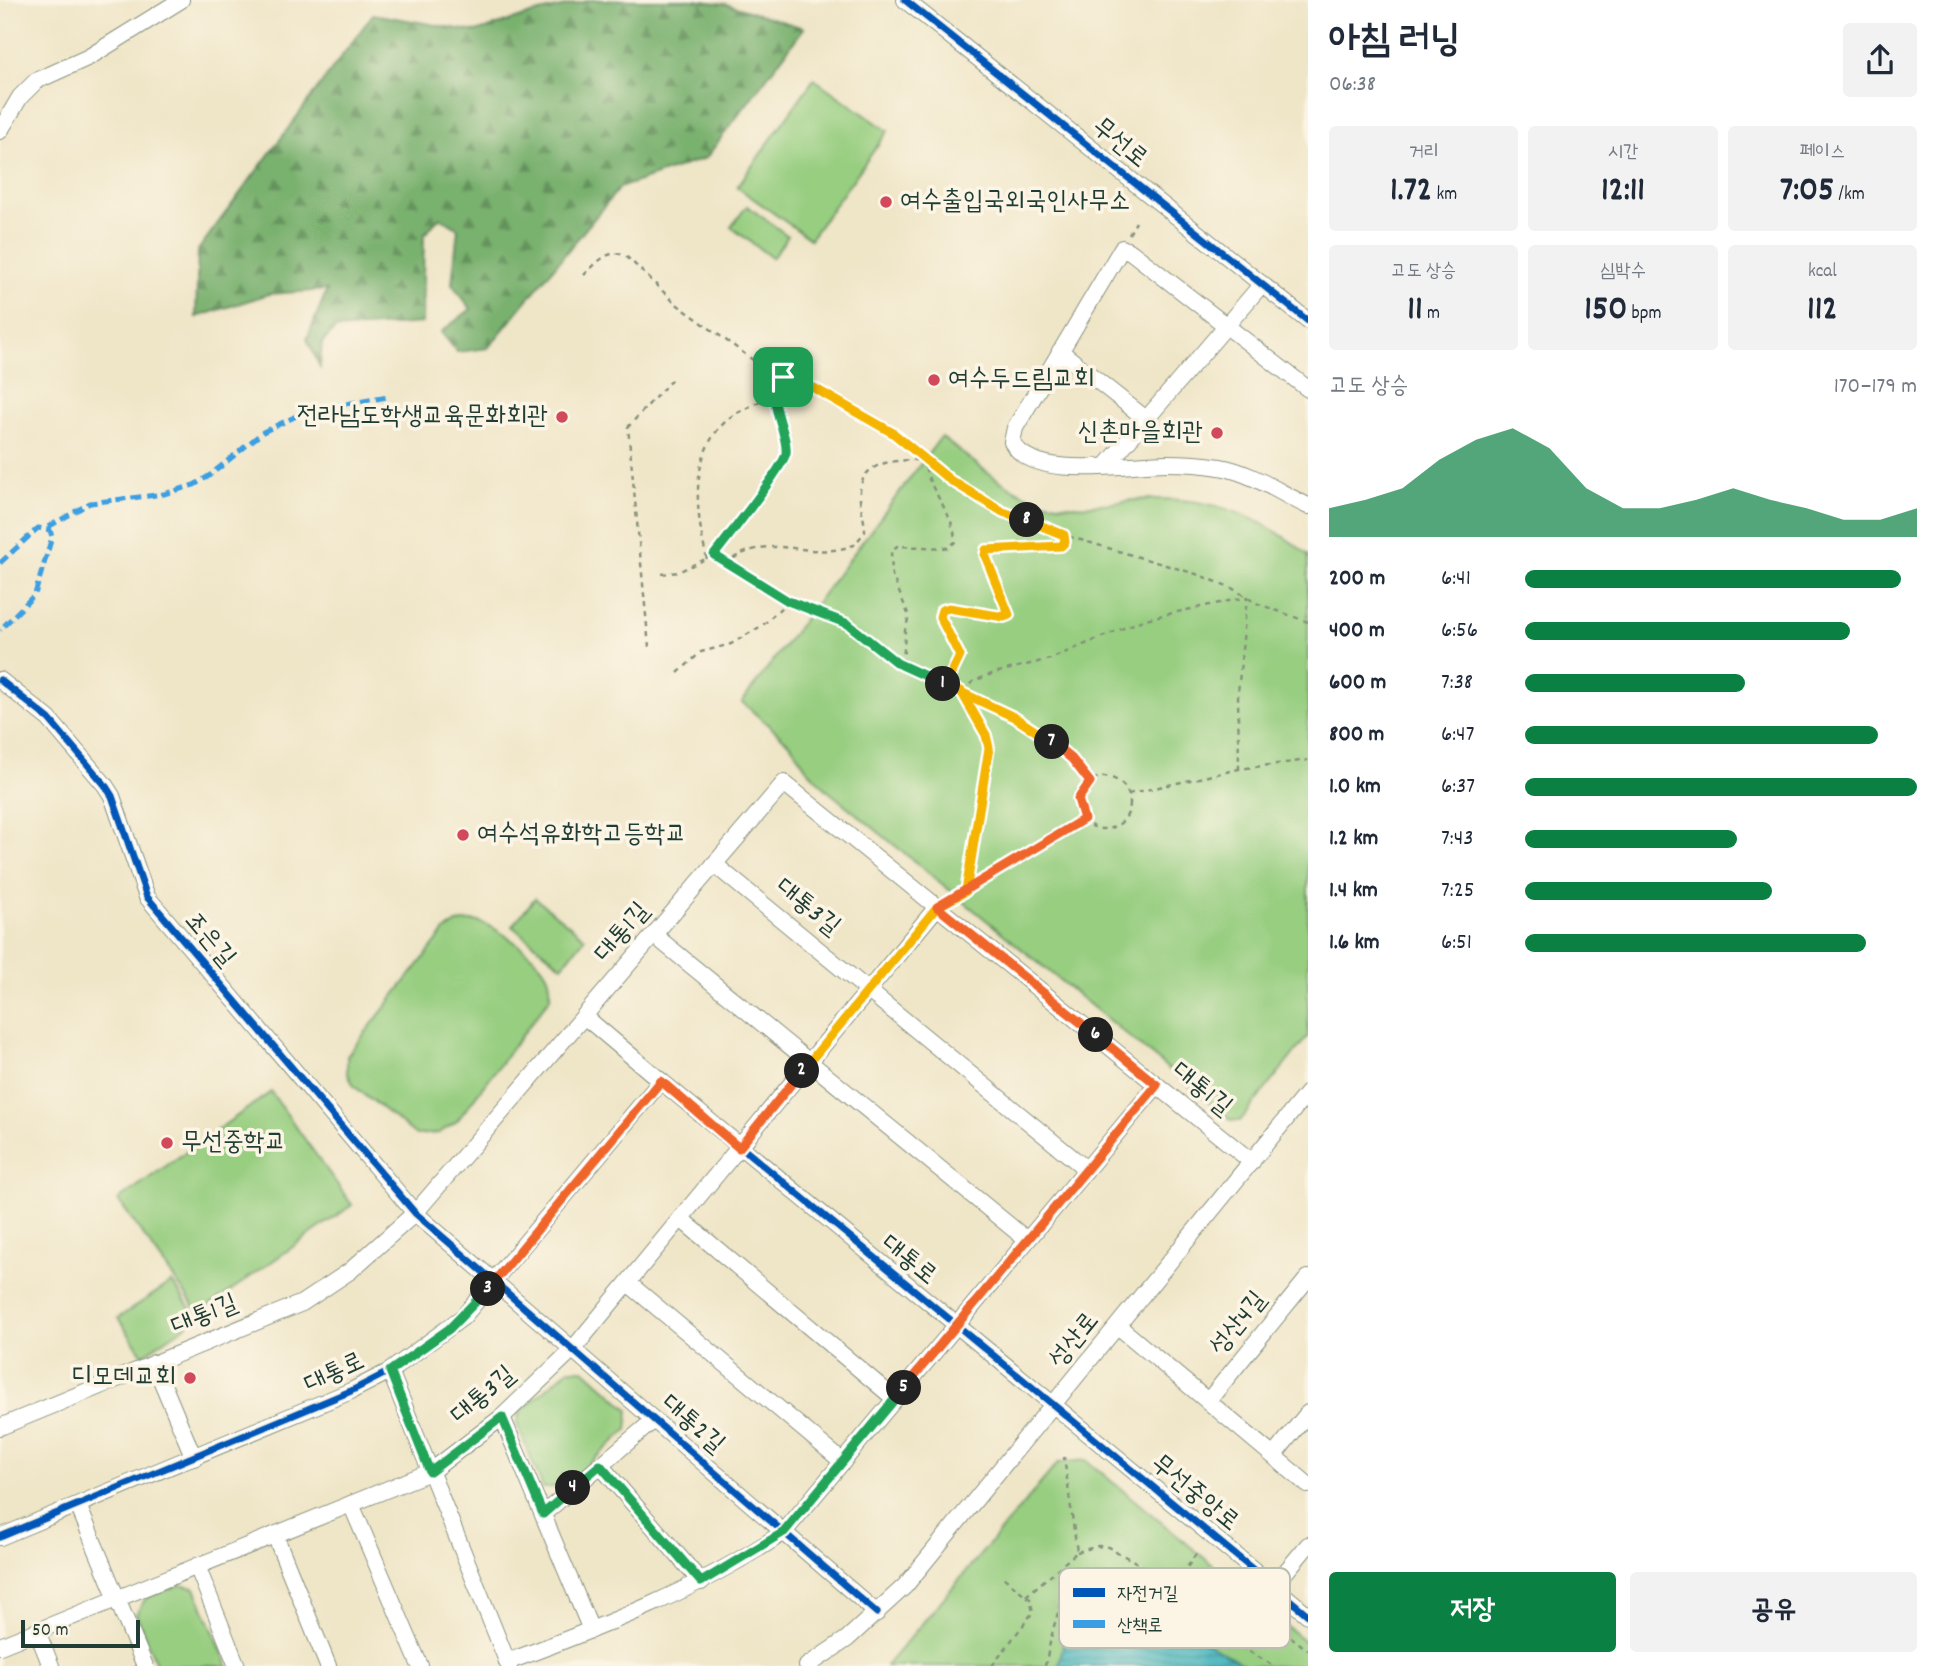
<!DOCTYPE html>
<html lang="ko">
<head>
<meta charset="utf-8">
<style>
	body { margin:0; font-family:Dekko,"Poor Story",sans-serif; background:#f2f2f3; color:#1f2937; height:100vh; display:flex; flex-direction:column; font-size:26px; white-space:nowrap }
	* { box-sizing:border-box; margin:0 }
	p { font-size:23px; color:#747a83 }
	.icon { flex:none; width:38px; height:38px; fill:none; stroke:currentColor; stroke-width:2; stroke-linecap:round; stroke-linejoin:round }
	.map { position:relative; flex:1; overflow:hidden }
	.side { display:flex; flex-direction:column; background:#fff; width:630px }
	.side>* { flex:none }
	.scale { position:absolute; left:21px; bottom:18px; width:119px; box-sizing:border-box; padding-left:7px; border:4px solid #1f3d34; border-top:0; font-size:19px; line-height:24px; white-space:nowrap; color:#1f3d34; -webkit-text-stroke:5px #fcf5e5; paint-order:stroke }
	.pin { position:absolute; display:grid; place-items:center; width:60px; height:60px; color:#fff; margin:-30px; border-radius:14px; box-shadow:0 4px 10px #0006 }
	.km { position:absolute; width:35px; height:35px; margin:-18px; border-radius:50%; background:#222; color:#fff; font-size:19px; line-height:35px; text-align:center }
	.round { display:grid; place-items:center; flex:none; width:74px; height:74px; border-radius:7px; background:#f2f2f3 }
	.summary { display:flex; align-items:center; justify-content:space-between; height:119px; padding:0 21px }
	h1 { font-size:38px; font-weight:700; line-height:52px }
	.figures { display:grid; grid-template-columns:repeat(3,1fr); gap:10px; height:119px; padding:7px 21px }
	.figures div { display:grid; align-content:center; border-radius:7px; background:#f2f2f3; text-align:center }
	.figures b { font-size:35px; font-weight:700 }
	.figures small { font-size:19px; font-weight:400 }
	.figures p { font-size:19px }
	.chart { height:196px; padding:14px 21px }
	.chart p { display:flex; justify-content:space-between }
	.chart svg { width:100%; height:126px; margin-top:7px; fill:#0b8043; opacity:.7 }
	.primary-button { display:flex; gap:14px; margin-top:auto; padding:14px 21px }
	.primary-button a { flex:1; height:80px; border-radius:7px; background:#0b8043; color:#fff; font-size:28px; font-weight:700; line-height:80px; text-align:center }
	.primary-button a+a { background:#f2f2f3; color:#1f2937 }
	ul { padding:0 21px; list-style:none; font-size:23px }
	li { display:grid; grid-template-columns:112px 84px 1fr; align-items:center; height:52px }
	li i { height:18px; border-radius:9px; background:#0b8043 }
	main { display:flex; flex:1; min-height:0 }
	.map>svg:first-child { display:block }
	.forest { fill:url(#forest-firs); stroke:#4c7751; stroke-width:2 }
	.park { fill:#97ce80; stroke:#5b865a; stroke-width:2 }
	.water { fill:url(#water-rules); stroke:#327979; stroke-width:2 }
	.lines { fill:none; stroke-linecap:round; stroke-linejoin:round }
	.minor-casing { stroke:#87917e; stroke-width:18 }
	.path { stroke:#87917e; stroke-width:2.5; stroke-dasharray:5 5; stroke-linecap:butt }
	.minor { stroke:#fff; stroke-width:16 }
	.quiet { stroke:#3c9ee2; stroke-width:5; stroke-dasharray:10 5; stroke-linecap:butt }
	.cycleway-casing { stroke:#fcf5e5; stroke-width:11 }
	.cycleway { stroke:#0057b8; stroke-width:7 }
	.split-1-casing { stroke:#fff; stroke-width:14 }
	.split-2-casing { stroke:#fff; stroke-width:14 }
	.split-3-casing { stroke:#fff; stroke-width:14 }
	.split-4-casing { stroke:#fff; stroke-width:14 }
	.split-5-casing { stroke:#fff; stroke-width:14 }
	.split-6-casing { stroke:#fff; stroke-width:14 }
	.split-7-casing { stroke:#fff; stroke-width:14 }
	.split-8-casing { stroke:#fff; stroke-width:14 }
	.split-9-casing { stroke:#fff; stroke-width:14 }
	.split-1 { stroke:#22a559; stroke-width:9 }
	.split-2 { stroke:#f5b400; stroke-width:9 }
	.split-3 { stroke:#f0652b; stroke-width:9 }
	.split-4 { stroke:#22a559; stroke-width:9 }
	.split-5 { stroke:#22a559; stroke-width:9 }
	.split-6 { stroke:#f0652b; stroke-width:9 }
	.split-7 { stroke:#f0652b; stroke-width:9 }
	.split-8 { stroke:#f5b400; stroke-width:9 }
	.split-9 { stroke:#f5b400; stroke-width:9 }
	.poi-dot { fill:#d1495b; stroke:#fcf5e5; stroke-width:2.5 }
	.labels { text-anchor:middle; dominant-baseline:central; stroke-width:7; stroke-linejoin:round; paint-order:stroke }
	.street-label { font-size:26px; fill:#1f3d34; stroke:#fcf5e5 }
	.poi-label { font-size:26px; fill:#1f3d34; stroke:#fcf5e5; text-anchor:start }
	.key { fill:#fcf5e5; stroke:#babeb0; stroke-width:2 }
	.key-label { font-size:19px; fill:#1f3d34 }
</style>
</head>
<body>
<main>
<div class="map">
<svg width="1308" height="1666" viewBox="0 0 1308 1666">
	<defs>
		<pattern id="forest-firs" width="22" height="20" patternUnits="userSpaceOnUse" patternTransform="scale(1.75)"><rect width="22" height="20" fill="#79b16e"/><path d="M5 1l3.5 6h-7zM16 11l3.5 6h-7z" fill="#63915b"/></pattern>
		<pattern id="water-rules" width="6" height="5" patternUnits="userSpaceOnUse" patternTransform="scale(1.75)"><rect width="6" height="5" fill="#46b5be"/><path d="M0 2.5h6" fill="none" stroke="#3a949b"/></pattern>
	</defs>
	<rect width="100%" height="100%" fill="#fcf5e5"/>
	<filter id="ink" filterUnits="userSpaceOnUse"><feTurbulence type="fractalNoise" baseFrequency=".0143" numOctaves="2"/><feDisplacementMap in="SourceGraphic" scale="14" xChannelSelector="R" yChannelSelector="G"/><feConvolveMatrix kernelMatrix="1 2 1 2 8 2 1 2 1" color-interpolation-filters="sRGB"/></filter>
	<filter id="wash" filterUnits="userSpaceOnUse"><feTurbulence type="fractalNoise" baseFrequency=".00686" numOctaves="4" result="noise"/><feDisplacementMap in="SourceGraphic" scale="28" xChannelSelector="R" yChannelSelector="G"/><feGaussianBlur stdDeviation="1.57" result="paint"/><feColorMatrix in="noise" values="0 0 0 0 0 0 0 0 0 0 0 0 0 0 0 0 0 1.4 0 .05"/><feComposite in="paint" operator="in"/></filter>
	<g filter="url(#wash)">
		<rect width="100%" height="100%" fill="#efe5c7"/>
		<polygon class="forest" points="592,0 693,0 726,4 804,28 706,158 619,188 488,348 457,352 441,332 471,309 452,284 458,229 440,217 424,235 422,323 335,329 322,343 320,367 307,339 327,290 269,294 196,317 198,250 373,14 476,32 531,14"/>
		<g class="park">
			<polygon points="814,79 888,131 810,239 737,187"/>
			<polygon points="747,206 788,236 772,258 731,227"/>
			<path d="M 941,437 C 971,459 1003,489 1040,500 C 1072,510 1103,504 1135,500 C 1201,494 1257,512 1308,555 L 1308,1036 L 1240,1121 L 1231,1120 L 827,790 L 806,768 L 791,745 L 742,702 Z"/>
			<polygon points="535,898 585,938 562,966 512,926"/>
			<path d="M 472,921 C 491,921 535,955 545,971 C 551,980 551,989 550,998 L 457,1121 L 439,1133 L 416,1135 L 354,1086 L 347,1072 L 347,1056 L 445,931 L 457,923 Z"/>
			<polygon points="271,1092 352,1205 199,1313 118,1200"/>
			<polygon points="172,1282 197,1318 143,1355 118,1318"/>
			<polygon points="569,1369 584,1369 629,1410 627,1430 564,1486 543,1488 517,1424 520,1412"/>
			<polygon points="1086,1460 1308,1644 1308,1666 886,1666 1058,1463"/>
			<polygon points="179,1585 195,1588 228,1666 157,1666 136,1614 146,1598"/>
		</g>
		<path class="water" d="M 1107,1586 L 1247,1666 L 1059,1666 C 1062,1648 1072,1596 1090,1588 C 1095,1586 1102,1587 1107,1586 Z"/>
	</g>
	<g filter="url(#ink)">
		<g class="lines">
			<g class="minor-casing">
				<g id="minor">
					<polyline points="905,0 1308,321"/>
					<polyline points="0,131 20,97 36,81 89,57 181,0"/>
					<polyline points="1060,351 1146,419"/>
					<path d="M 1308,389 L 1131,252 L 1122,248 L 1015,428 L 1012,442 C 1033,482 1129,463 1166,463 C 1184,463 1202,464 1220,467 C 1253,473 1278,492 1308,506"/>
					<polyline points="1107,465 1262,284"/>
					<polyline points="0,680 49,719 105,785 112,796 147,897 415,1213 877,1613"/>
					<polyline points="714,864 1086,1169"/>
					<polyline points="654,935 1027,1240"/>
					<polyline points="584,1016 661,1081"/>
					<polyline points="681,1219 895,1399"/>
					<polyline points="628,1283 843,1462"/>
					<polyline points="1118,1326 1308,1485"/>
					<polyline points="154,1363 194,1458"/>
					<polyline points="390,1371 509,1666"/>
					<polyline points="1208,1401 1308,1278"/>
					<polyline points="502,1417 591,1630"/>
					<polyline points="0,1427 302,1303 350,1271 415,1213 784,783 1252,1162"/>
					<polyline points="1274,1455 1308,1413"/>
					<polyline points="600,1465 701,1582"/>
					<polyline points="351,1504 420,1666"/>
					<polyline points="78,1505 145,1666"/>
					<polyline points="543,1514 654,1420"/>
					<polyline points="275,1535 328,1666"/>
					<polyline points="0,1537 351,1391 390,1371 463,1317 661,1081 1308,1615"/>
					<polyline points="197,1566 237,1666"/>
					<polyline points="1273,1587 1308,1545"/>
					<polyline points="37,1631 51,1666"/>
					<polyline points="0,1646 430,1472 502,1417 573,1349 937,907"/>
					<path d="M 507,1662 C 604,1626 698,1590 784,1532 L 1157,1085"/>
					<polyline points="807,1666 847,1639 905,1586 1308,1092"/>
				</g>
			</g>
			<g class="path">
				<polyline points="1129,234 1136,222"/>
				<path d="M 584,275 C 596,264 608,247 626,256 L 675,303 L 764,368 L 783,377"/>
				<path d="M 707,559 C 695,512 688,450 731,417 C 746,406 760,405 772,391"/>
				<path d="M 725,564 C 773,528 808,563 854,545 L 865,532 C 865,521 861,511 860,499 C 857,459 896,460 925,460 C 925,489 955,511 955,542 L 948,548 L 897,546 L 891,552 L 892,575 L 909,616 L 905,630 L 903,666"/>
				<polyline points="662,574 678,572 714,555"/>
				<polyline points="649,647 628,427 674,377"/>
				<polyline points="678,673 701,652 731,644 763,625 787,602"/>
				<polyline points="946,685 960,656 941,616 942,610 949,608 1004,617 1009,615 985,555 986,550 1061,546 1065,542 1064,536"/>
				<circle cx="1104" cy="803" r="26"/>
				<path d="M 1090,782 L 1061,749 L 1014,717 L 970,694 L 911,671 L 880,651 L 848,624 L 788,601 L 714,555 C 725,541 785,465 786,453 C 788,437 774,411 773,390 L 783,377 L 814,388 L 893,433 L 950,480 L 1003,512 L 1064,535 L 1196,574 L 1230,587 L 1256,603 L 1308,622"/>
				<polyline points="1128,794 1239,769 1308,760"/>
				<polyline points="966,891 989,755 986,735 961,691 974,681 994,673 1050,659 1145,619 1247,597 1238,693 1239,769"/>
				<polyline points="952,899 1084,819"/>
				<polyline points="1077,1552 1098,1546 1108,1547 1176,1584 1198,1551"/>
				<polyline points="1176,1584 1248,1623 1270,1621 1308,1650"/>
				<polyline points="1026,1596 1077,1552 1064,1457"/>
				<polyline points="992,1666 1033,1612 1030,1599 1003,1577"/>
				<path d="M 1045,1666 C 1052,1636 1059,1580 1094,1569 L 1122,1578 L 1274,1666"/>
			</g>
			<use href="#minor" class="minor"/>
			<g class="quiet">
				<polyline points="48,527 90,503 164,494 194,485 209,476 263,432 309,410 388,397"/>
				<polyline points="0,563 38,528 50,530 52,537 35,594 0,630"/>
			</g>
			<g class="cycleway-casing">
				<g id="cycleway">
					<polyline points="905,0 1308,321"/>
					<polyline points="0,680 49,719 105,785 112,796 147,897 415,1213 877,1613"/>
					<polyline points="0,1537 351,1391 390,1371 463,1317 661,1081 1308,1615"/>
				</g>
			</g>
			<use href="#cycleway" class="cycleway"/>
		</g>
	</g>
	<g class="lines" filter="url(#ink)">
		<g class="split-1-casing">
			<path id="split-1" d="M 783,377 L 773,390 C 774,411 788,438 786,453 C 785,465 725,541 714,555 L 788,601 L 848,624 L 897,663 L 943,684"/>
		</g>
		<g class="split-2-casing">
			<polyline id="split-2" points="802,1071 937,907 966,891 989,748 986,735 961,691 943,684"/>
		</g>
		<g class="split-3-casing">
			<polyline id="split-3" points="488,1289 661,1081 739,1148 802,1071"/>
		</g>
		<g class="split-4-casing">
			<polyline id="split-4" points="488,1289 449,1329 390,1371 430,1472 502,1417 543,1514 573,1488"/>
		</g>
		<g class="split-5-casing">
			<polyline id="split-5" points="573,1488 600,1465 701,1582 784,1532 904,1388"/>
		</g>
		<g class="split-6-casing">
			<polyline id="split-6" points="904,1388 1157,1085 1096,1035"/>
		</g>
		<g class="split-7-casing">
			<polyline id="split-7" points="1052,742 1072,759 1090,782 1078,799 1084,819 937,907 1096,1035"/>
		</g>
		<g class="split-8-casing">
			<polyline id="split-8" points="1027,520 1064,535 1065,542 1061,546 986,550 985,555 1009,615 1004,617 949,608 942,610 940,617 960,656 946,685 1014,717 1052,742"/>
		</g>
		<g class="split-9-casing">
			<polyline id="split-9" points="783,377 814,388 893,433 950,480 1003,512 1027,520"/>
		</g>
		<use href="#split-1" class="split-1"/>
		<use href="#split-2" class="split-2"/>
		<use href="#split-3" class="split-3"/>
		<use href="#split-4" class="split-4"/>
		<use href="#split-5" class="split-5"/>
		<use href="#split-6" class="split-6"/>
		<use href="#split-7" class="split-7"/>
		<use href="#split-8" class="split-8"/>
		<use href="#split-9" class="split-9"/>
	</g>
	<g class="poi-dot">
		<circle cx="886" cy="202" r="7"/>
		<circle cx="934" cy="380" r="7"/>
		<circle cx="562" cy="417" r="7"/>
		<circle cx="1217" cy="433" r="7"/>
		<circle cx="463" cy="835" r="7"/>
		<circle cx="167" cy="1143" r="7"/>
		<circle cx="190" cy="1378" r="7"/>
	</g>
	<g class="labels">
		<g class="street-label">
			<text transform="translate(1119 144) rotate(39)">무선로</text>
			<text transform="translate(807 908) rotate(39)">대통3길</text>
			<text transform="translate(623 933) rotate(-49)">대통1길</text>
			<text transform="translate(209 940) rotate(50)">조은길</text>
			<text transform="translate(1201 1090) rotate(39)">대통1길</text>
			<text transform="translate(908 1261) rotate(39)">대통로</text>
			<text transform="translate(205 1316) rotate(-22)">대통1길</text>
			<text transform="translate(1239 1324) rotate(-51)">성산4길</text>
			<text transform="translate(1075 1341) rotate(-51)">성산로</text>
			<text transform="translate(335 1374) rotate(-25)">대통로</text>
			<text transform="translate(484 1396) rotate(-40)">대통3길</text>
			<text transform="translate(692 1425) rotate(41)">대통2길</text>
			<text transform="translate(1194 1494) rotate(39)">무선중앙로</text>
		</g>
		<g class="poi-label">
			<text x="900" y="202">여수출입국외국인사무소</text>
			<text x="948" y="380">여수두드림교회</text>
			<text x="548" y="417" text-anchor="end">전라남도학생교육문화회관</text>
			<text x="1203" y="433" text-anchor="end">신촌마을회관</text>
			<text x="477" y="835">여수석유화학고등학교</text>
			<text x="181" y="1143">무선중학교</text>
			<text x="176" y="1378" text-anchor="end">디모데교회</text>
		</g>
	</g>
	<rect x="1059" y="1568" width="231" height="80" rx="10" class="key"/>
	<rect x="1073" y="1588" width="32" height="9" fill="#0057b8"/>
	<rect x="1073" y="1620" width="32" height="8" fill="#3c9ee2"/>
	<g class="key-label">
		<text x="1117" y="1599">자전거길</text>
		<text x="1117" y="1631">산책로</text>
	</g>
</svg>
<div class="scale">50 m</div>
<div class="pin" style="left:783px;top:377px;background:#1e9e55"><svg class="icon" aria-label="arrive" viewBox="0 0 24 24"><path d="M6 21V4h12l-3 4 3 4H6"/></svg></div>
<b class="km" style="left:943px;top:684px">1</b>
<b class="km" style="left:802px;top:1071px">2</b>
<b class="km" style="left:488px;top:1289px">3</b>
<b class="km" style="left:573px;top:1488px">4</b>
<b class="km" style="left:904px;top:1388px">5</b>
<b class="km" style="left:1096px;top:1035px">6</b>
<b class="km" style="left:1052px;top:742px">7</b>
<b class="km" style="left:1027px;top:520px">8</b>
</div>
<section class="side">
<div class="summary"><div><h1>아침 러닝</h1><p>06:38</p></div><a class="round"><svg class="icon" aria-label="share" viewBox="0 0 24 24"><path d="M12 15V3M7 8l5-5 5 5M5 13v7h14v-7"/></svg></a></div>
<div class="figures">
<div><p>거리</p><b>1.72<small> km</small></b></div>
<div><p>시간</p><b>12:11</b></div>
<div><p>페이스</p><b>7:05<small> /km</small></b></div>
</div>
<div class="figures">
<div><p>고도 상승</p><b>11<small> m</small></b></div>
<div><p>심박수</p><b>150<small> bpm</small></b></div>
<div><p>kcal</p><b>112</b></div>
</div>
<div class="chart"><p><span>고도 상승</span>170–179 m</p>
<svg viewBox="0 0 160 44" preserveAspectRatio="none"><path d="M0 44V34L10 31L20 27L30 17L40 10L50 6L60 13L70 27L80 34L90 34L100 31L110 27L120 31L130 34L140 38L150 38L160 34V44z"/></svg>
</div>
<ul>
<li><b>200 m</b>6:41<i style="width:96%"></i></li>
<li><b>400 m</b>6:56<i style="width:83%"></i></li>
<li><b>600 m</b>7:38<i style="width:56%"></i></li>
<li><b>800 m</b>6:47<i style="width:90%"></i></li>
<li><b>1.0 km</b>6:37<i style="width:100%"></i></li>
<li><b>1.2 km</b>7:43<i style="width:54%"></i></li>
<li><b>1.4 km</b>7:25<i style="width:63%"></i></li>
<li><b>1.6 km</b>6:51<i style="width:87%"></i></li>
</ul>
<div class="primary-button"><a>저장</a><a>공유</a></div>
</section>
</main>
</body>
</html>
